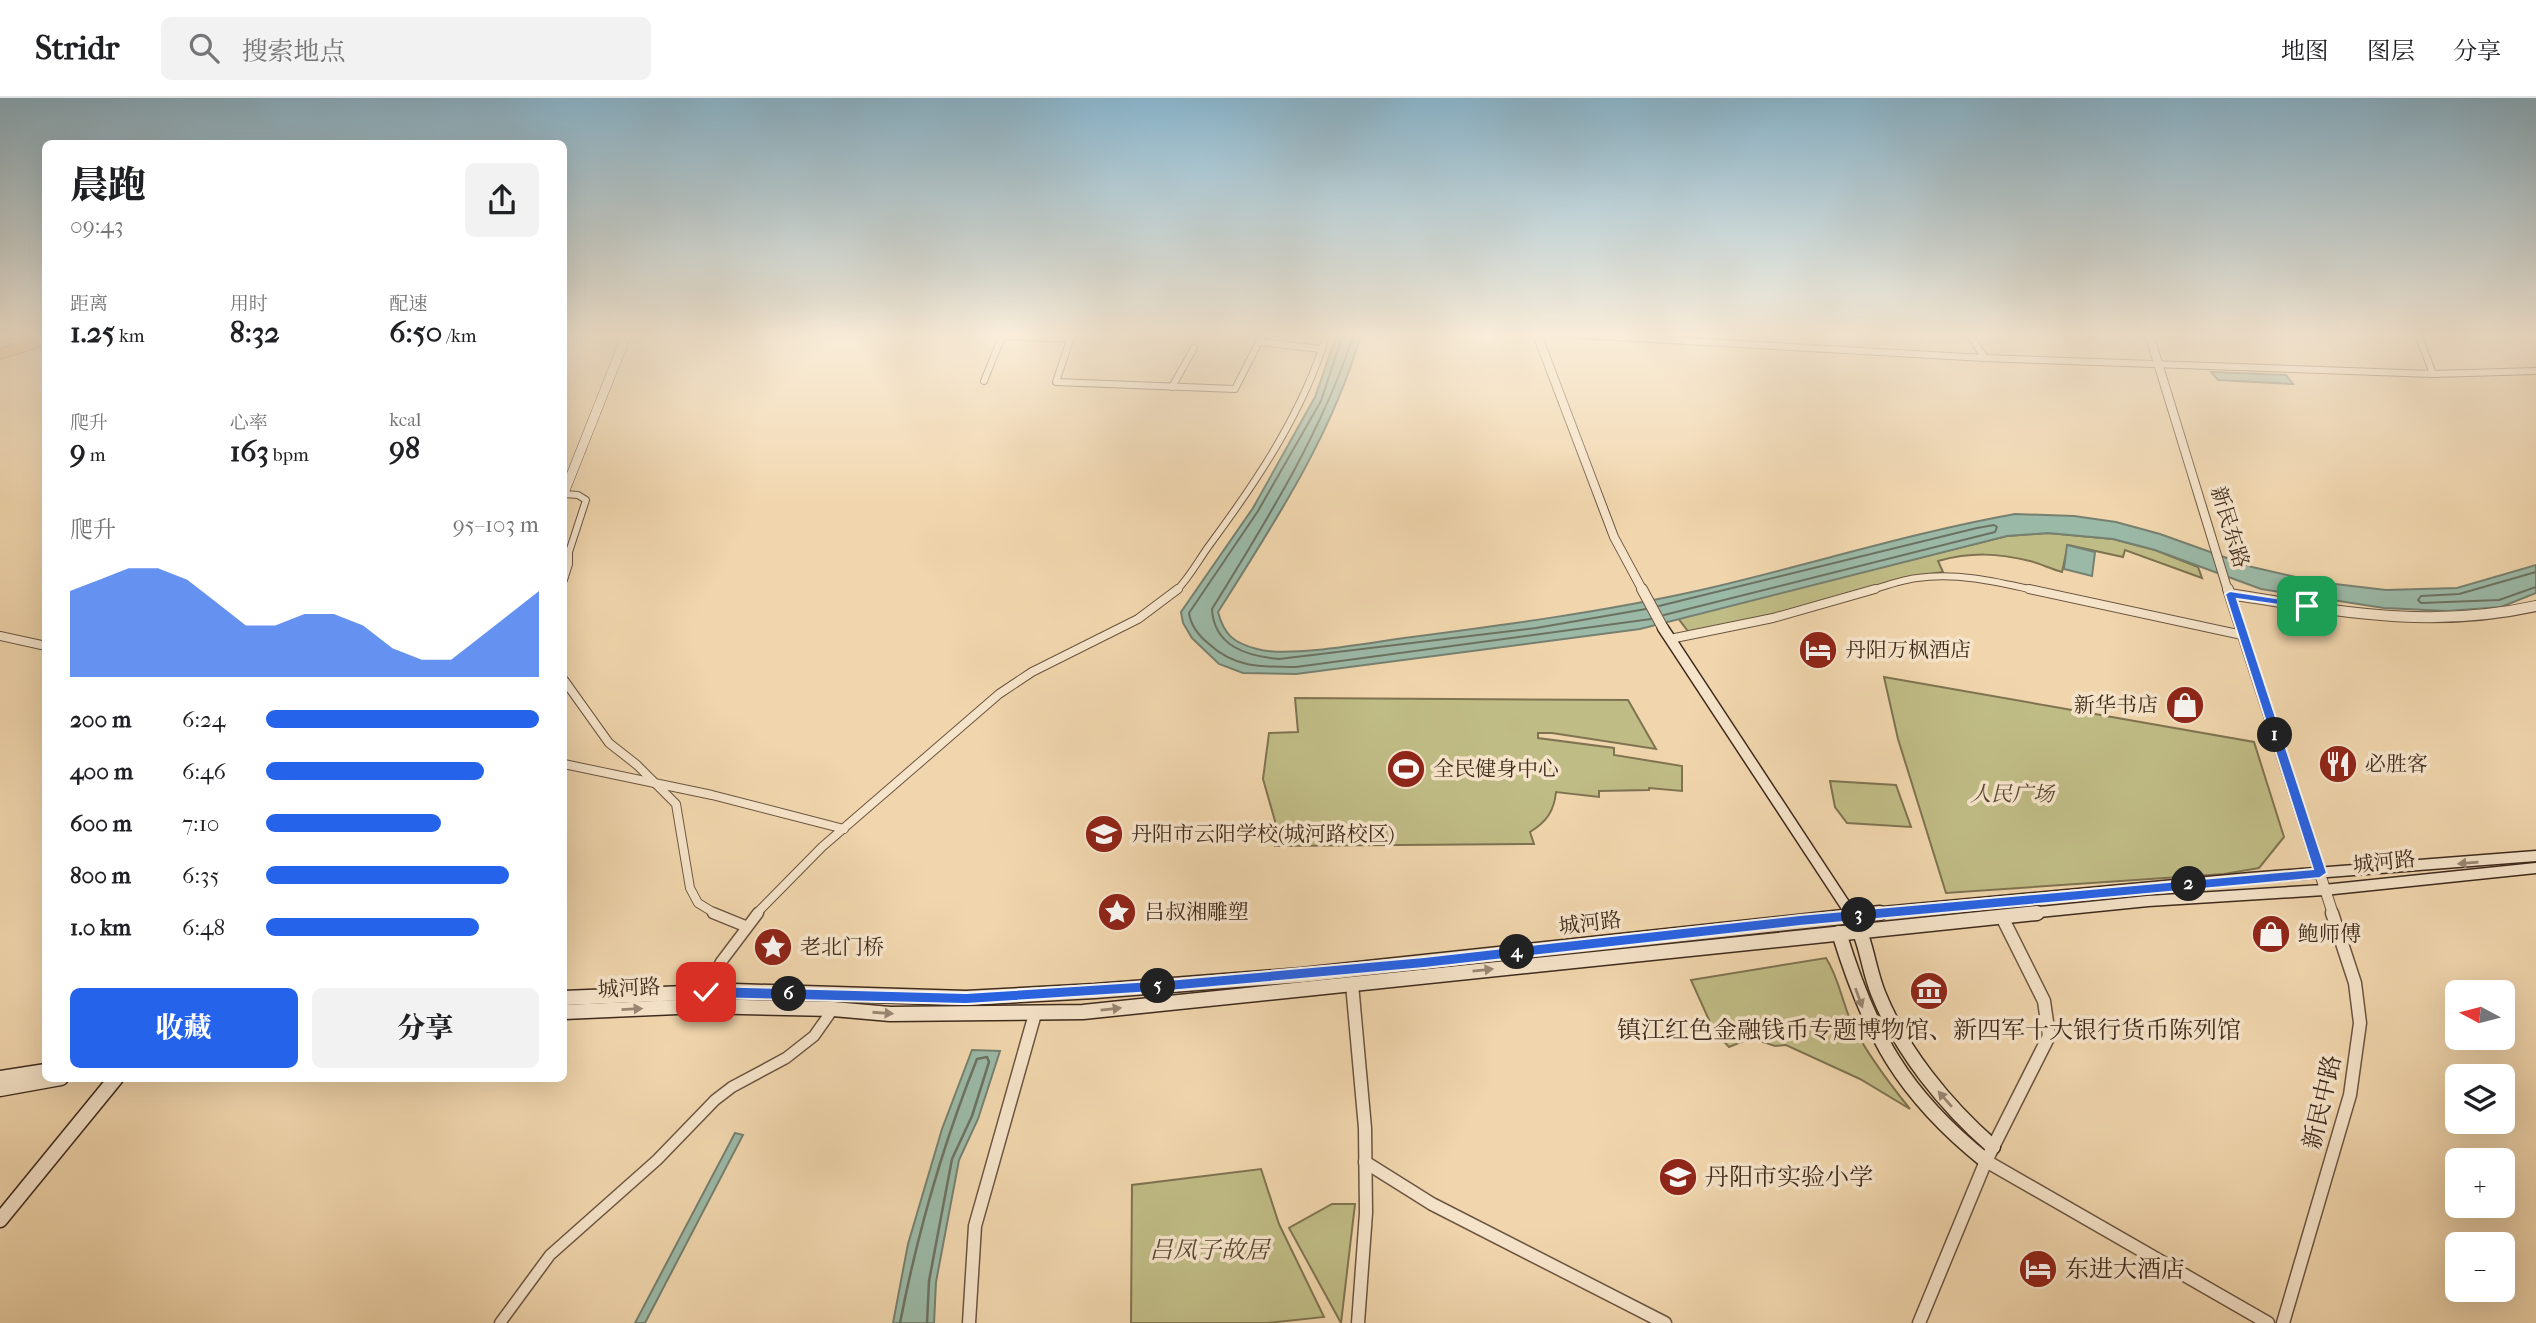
<!DOCTYPE html>
<html lang="zh">
<head>
<meta charset="utf-8">
<style>
	body { margin:0; font-family:"IM FELL French Canon","Noto Serif SC",serif; background:#f2f2f2; color:#202124; height:100vh; display:flex; flex-direction:column; font-size:26px; white-space:nowrap }
	* { box-sizing:border-box; margin:0 }
	p { font-size:23px; color:#757577 }
	.icon { flex:none; width:38px; height:38px; fill:none; stroke:currentColor; stroke-width:2; stroke-linecap:round; stroke-linejoin:round }
	.map { position:relative; flex:1; overflow:hidden }
	.panel { position:absolute; left:42px; top:42px; width:525px; height:942px; display:flex; flex-direction:column; background:#fff; border-radius:10px; box-shadow:0 7px 28px #0002 }
	.panel>* { flex:none }
	.needle { width:46px; rotate:277deg }
	.controls { position:absolute; left:2445px; top:882px; display:grid; gap:14px }
	.controls a { display:grid; place-items:center; width:70px; height:70px; border-radius:10px; background:#fff; box-shadow:0 7px 28px #0002; font-size:35px }
	.pin { position:absolute; display:grid; place-items:center; width:60px; height:60px; color:#fff; margin:-30px; border-radius:14px; box-shadow:0 4px 10px #0006 }
	.km { position:absolute; width:35px; height:35px; margin:-18px; border-radius:50%; background:#222; color:#fff; font-size:19px; line-height:35px; text-align:center }
	.round { display:grid; place-items:center; flex:none; width:74px; height:74px; border-radius:10px; background:#f2f2f2 }
	.summary { display:flex; align-items:center; justify-content:space-between; height:119px; padding:0 28px }
	h1 { font-size:38px; font-weight:800; line-height:52px }
	.figures { display:grid; grid-template-columns:repeat(3,1fr); gap:10px; height:119px; padding:7px 28px }
	.figures div { display:grid; align-content:center }
	.figures b { font-size:30px; font-weight:800 }
	.figures small { font-size:19px; font-weight:400 }
	.figures p { font-size:19px }
	.chart { height:196px; padding:14px 28px }
	.chart p { display:flex; justify-content:space-between }
	.chart svg { width:100%; height:126px; margin-top:7px; fill:#2563eb; opacity:.7 }
	.cta { display:flex; gap:14px; margin-top:auto; padding:14px 28px }
	.cta a { flex:1; height:80px; border-radius:10px; background:#2563eb; color:#fff; font-size:28px; font-weight:800; line-height:80px; text-align:center }
	.cta a+a { background:#f2f2f2; color:#202124 }
	ul { padding:0 28px; list-style:none; font-size:23px }
	li { display:grid; grid-template-columns:112px 84px 1fr; align-items:center; height:52px }
	li i { height:18px; border-radius:9px; background:#2563eb }
	header { display:flex; align-items:center; gap:42px; box-sizing:border-box; height:98px; padding:0 35px; background:#fff; border-bottom:2px solid #e0e0e0 }
	header strong { font-size:33px }
	nav { display:flex; gap:38px; margin-inline-start:auto; font-size:24px }
	.search { width:490px; height:63px; background:#f2f2f2; display:flex; align-items:center; gap:18px; box-sizing:border-box; padding:0 24px; border-radius:10px; color:#757577; font-size:26px }
	.map>svg:first-child { display:block }
	.green { fill:#c0bc85; stroke:#7f7351; stroke-width:2 }
	.water { fill:#9bb9a7; stroke:#768070; stroke-width:2 }
	.lines { fill:none; stroke-linecap:round; stroke-linejoin:round }
	.shore-far1 { stroke:#6c7262; stroke-width:2 }
	.shore { stroke:#6c7262; stroke-width:2.5 }
	.minor-far2-casing { stroke:#6b5541; stroke-width:8 }
	.minor-far1-casing { stroke:#6b5541; stroke-width:10 }
	.minor-casing { stroke:#6b5541; stroke-width:13 }
	.tertiary-far2-casing { stroke:#6b5541; stroke-width:10 }
	.tertiary-far1-casing { stroke:#6b5541; stroke-width:12 }
	.tertiary-casing { stroke:#6b5541; stroke-width:15 }
	.secondary-far2-casing { stroke:#3e2a1d; stroke-width:10 }
	.secondary-far1-casing { stroke:#3e2a1d; stroke-width:13 }
	.secondary-casing { stroke:#3e2a1d; stroke-width:17 }
	.primary-casing { stroke:#3e2a1d; stroke-width:11 }
	.minor-far2 { stroke:#f6e4ca; stroke-width:6 }
	.minor-far1 { stroke:#f6e4ca; stroke-width:8 }
	.minor { stroke:#f6e4ca; stroke-width:10 }
	.tertiary-far2 { stroke:#f6e4ca; stroke-width:8 }
	.tertiary-far1 { stroke:#f6e4ca; stroke-width:10 }
	.tertiary { stroke:#f6e4ca; stroke-width:12 }
	.secondary-far2 { stroke:#f6e4ca; stroke-width:9 }
	.secondary-far1 { stroke:#f6e4ca; stroke-width:10 }
	.secondary { stroke:#f6e4ca; stroke-width:14 }
	.primary { stroke:#e8bb76; stroke-width:10 }
	.oneway { fill:#9a8774 }
	.route { fill:#2563eb; stroke:#fff; stroke-width:2 }
	.labels { text-anchor:middle; dominant-baseline:central; stroke-width:7; stroke-linejoin:round; paint-order:stroke }
	.street-label { font-size:21px; fill:#3e2a1d; stroke:#f6e4ca }
	.poi-label { font-size:21px; fill:#3e2a1d; stroke:#f6e4ca; text-anchor:start }
	.park-label { font-size:21px; font-style:italic; fill:#584732; stroke:#f6e4ca }
	.near-poi-label { font-size:24px; fill:#3e2a1d; stroke:#f6e4ca; text-anchor:start }
	.near-street-label { font-size:24px; fill:#3e2a1d; stroke:#f6e4ca }
	.near-park-label { font-size:24px; font-style:italic; fill:#584732; stroke:#f6e4ca }
</style>
</head>
<body>
<header>
<strong>Stridr</strong>
<div class="search"><svg class="icon" aria-label="search" viewBox="0 0 24 24"><circle cx="10" cy="10" r="6"/><path d="M15 15l6 6"/></svg>搜索地点</div>
<nav><a>地图</a><a>图层</a><a>分享</a></nav>
</header>
<div class="map">
<svg width="2536" height="1225" viewBox="0 0 2536 1225">
	<rect width="100%" height="100%" fill="#f1d6ad"/>
	<filter id="stains"><feTurbulence type="fractalNoise" baseFrequency=".00286" numOctaves="4"/><feColorMatrix values="0 0 0 0 .2 0 0 0 0 .09 0 0 0 0 .02 0 0 0 .5 -.17"/></filter>
	<radialGradient id="worn" r=".72"><stop offset=".6" stop-color="#630" stop-opacity="0"/><stop offset="1" stop-color="#630" stop-opacity=".3"/></radialGradient>
	<g class="green">
		<path d="M 2048,435 L 2113,441 L 2155,452 L 2198,469 L 2202,480 L 2125,452 L 2123,459 L 2068,447 L 2062,474 C 2051,471 2041,466 2030,463 C 1998,455 1971,454 1938,463 L 1943,474 L 1912,479 L 1772,518 L 1690,536 L 1678,520 L 2007,438 Z"/>
		<polygon points="1884,579 2254,644 2284,739 2259,770 2224,776 1946,795 1898,641"/>
		<path d="M 1295,600 L 1628,602 L 1656,651 L 1552,635 L 1538,635 L 1538,640 L 1614,650 L 1614,657 L 1682,668 L 1682,693 L 1649,690 L 1649,692 L 1599,693 L 1599,699 L 1556,694 C 1554,714 1546,724 1530,734 L 1534,746 L 1275,748 L 1275,723 L 1263,681 L 1269,635 L 1298,634 Z"/>
		<polygon points="1830,683 1896,687 1911,729 1847,725 1835,709"/>
		<path d="M 1826,860 C 1839,880 1842,904 1852,926 C 1867,956 1889,985 1910,1011 L 1860,981 L 1786,947 L 1775,948 L 1751,940 L 1729,949 L 1714,933 L 1691,882 Z"/>
		<polygon points="1261,1071 1279,1126 1324,1219 1267,1225 1131,1225 1132,1087"/>
		<polygon points="1332,1106 1355,1106 1341,1225 1289,1130"/>
	</g>
	<g class="water">
		<path d="M 1337,236 L 1361,236 C 1333,336 1273,427 1218,514 C 1224,537 1234,545 1257,551 C 1288,560 1369,545 1404,540 C 1504,527 1603,514 1701,492 C 1806,468 1909,435 2015,416 L 2074,418 L 2116,424 L 2160,436 L 2252,469 L 2318,484 L 2386,492 L 2457,490 L 2536,467 L 2536,495 L 2501,509 L 2448,513 L 2384,510 L 2261,491 L 2155,452 L 2113,441 L 2048,435 L 2007,438 L 1640,531 L 1296,576 L 1243,575 L 1219,566 L 1192,540 L 1183,525 L 1181,514 L 1253,410 L 1315,299 Z"/>
		<polygon points="2211,274 2286,277 2293,286 2218,282"/>
		<polygon points="2067,447 2095,454 2092,478 2064,471"/>
		<polygon points="972,952 1000,953 978,1021 959,1062 936,1184 934,1225 893,1225 908,1146 942,1031"/>
		<polygon points="735,1035 743,1037 645,1225 635,1225"/>
	</g>
	<g class="lines">
		<g class="shore-far1">
			<path d="M 1343,236 L 1321,303 L 1258,413 L 1189,515 C 1191,529 1199,538 1209,546 C 1235,570 1262,569 1296,569 L 1651,521"/>
			<path d="M 1354,236 C 1321,336 1267,422 1212,511 C 1214,548 1246,558 1279,561 L 1536,530 L 1646,511"/>
			<polyline points="2536,474 2459,496 2421,498 2418,502 2421,505 2499,502 2536,489"/>
			<polyline points="1659,508 1977,430 1994,427 1997,429 1995,434 1664,517"/>
		</g>
		<path class="shore" d="M 900,1225 C 918,1132 942,1049 977,961 L 987,959 L 989,964 L 972,1018 L 952,1061 L 929,1183 L 927,1225"/>
		<g class="minor-far2-casing">
			<g id="minor-far2">
				<polyline points="1072,236 1056,284 1235,291 1263,236"/>
				<polyline points="1564,236 1985,260 2433,276 2418,236"/>
				<polyline points="1969,236 1985,260"/>
				<polyline points="1002,238 1071,241"/>
				<polyline points="1259,244 1322,251"/>
				<polyline points="2433,276 2536,273"/>
				<polyline points="984,283 1003,236"/>
				<polyline points="1172,289 1194,250"/>
				<polyline points="564,396 578,397 586,402 569,454"/>
				<polyline points="564,451 569,454 569,466 564,482"/>
				<path d="M 1176,493 C 1190,479 1199,461 1211,445 C 1259,380 1303,314 1327,236"/>
				<path d="M 1869,493 C 1884,488 1901,482 1917,480 C 1957,474 1998,484 2038,493"/>
			</g>
		</g>
		<g class="minor-far1-casing">
			<g id="minor-far1">
				<polyline points="2029,491 2242,537"/>
				<polyline points="0,538 46,548"/>
				<polyline points="1670,541 1773,520 1875,491"/>
				<polyline points="564,582 609,645 637,667 676,706 690,790 698,805 716,816"/>
				<polyline points="564,666 712,697 844,731"/>
				<polyline points="756,816 822,749 999,596 1032,574 1138,521 1178,491"/>
			</g>
		</g>
		<g class="minor-casing">
			<g id="minor">
				<polyline points="713,815 745,828"/>
				<polyline points="705,896 721,864 758,815"/>
				<polyline points="500,1225 550,1157 657,1062 715,1002 732,989 786,960 814,938 833,911"/>
			</g>
		</g>
		<g class="tertiary-far2-casing">
			<g id="tertiary-far2">
				<polyline points="1537,236 1614,439 1643,493"/>
				<polyline points="2149,236 2228,493"/>
			</g>
		</g>
		<g class="tertiary-far1-casing">
			<g id="tertiary-far1">
				<polyline points="1642,491 1663,530"/>
				<polyline points="2228,491 2333,816"/>
				<path d="M 2230,496 C 2337,513 2428,532 2536,508"/>
			</g>
		</g>
		<g class="tertiary-casing">
			<g id="tertiary">
				<polyline points="1352,886 1365,1030 1366,1115 1358,1225"/>
				<polyline points="1986,1063 2268,1225"/>
				<polyline points="1365,1064 1432,1106 1665,1225"/>
				<polyline points="969,1225 975,1128 1035,916"/>
				<polyline points="1919,1225 1986,1063 2049,938 2044,903 2002,819"/>
				<polyline points="2283,1225 2350,997 2360,925 2355,885 2332,815"/>
			</g>
		</g>
		<g class="secondary-far2-casing">
			<polyline id="secondary-far2" points="564,395 627,236"/>
		</g>
		<g class="secondary-far1-casing">
			<g id="secondary-far1">
				<polyline points="1663,530 1851,816"/>
				<polyline points="1861,816 2250,780 2536,758"/>
				<polyline points="2020,816 2148,803 2324,792 2536,770"/>
			</g>
		</g>
		<g class="secondary-casing">
			<g id="secondary">
				<path d="M 1850,815 C 1867,841 1867,867 1878,895 C 1901,953 1946,1008 1993,1049"/>
				<path d="M 1839,835 C 1870,936 1902,996 1986,1063"/>
				<polyline points="564,900 734,893 966,900 1095,893 1302,877 1880,815"/>
				<polyline points="564,914 700,908 833,911 890,916 1083,914 2037,815"/>
				<polyline points="0,980 46,973"/>
				<polyline points="0,991 61,980"/>
				<polyline points="0,1122 116,980"/>
			</g>
		</g>
		<g class="primary-casing">
			<g id="primary">
				<polyline points="10,236 11,240 28,243"/>
				<polyline points="0,256 46,242"/>
			</g>
		</g>
		<use href="#minor-far2" class="minor-far2"/>
		<use href="#minor-far1" class="minor-far1"/>
		<use href="#minor" class="minor"/>
		<use href="#tertiary-far2" class="tertiary-far2"/>
		<use href="#tertiary-far1" class="tertiary-far1"/>
		<use href="#tertiary" class="tertiary"/>
		<use href="#secondary-far2" class="secondary-far2"/>
		<use href="#secondary-far1" class="secondary-far1"/>
		<use href="#secondary" class="secondary"/>
		<use href="#primary" class="primary"/>
	</g>
	<defs><path id="oneway-solid" d="M-6-.8H1V-3.2L6.5 0L1 3.2V.8H-6Z" transform="scale(1.75)"/></defs>
	<g class="oneway">
		<use href="#oneway-solid" transform="translate(2468 765) rotate(175)"/>
		<use href="#oneway-solid" transform="translate(1483 872) rotate(-6)"/>
		<use href="#oneway-solid" transform="translate(1859 900) rotate(70)"/>
		<use href="#oneway-solid" transform="translate(632 911) rotate(-3)"/>
		<use href="#oneway-solid" transform="translate(1111 911) rotate(-6)"/>
		<use href="#oneway-solid" transform="translate(883 915) rotate(4)"/>
		<use href="#oneway-solid" transform="translate(1945 1001) rotate(-131)"/>
	</g>
	<linearGradient id="sky" x2="0" y2="1"><stop stop-color="#89b6ce"/><stop offset="0.58" stop-color="#f9edda"/><stop offset="1" stop-color="#f9edda" stop-opacity="0"/></linearGradient>
	<rect width="2536" height="408" fill="url(#sky)"/>
	<polygon class="route" points="2230,493 2307,505 2313,508 2307,511 2237,501 2327,775 2320,780 1800,828 1424,870 1168,893 966,906 706,900 699,894 706,888 966,895 1168,882 1424,859 1800,817 2313,771 2225,496"/>
	<defs>
		<g id="hotel-disc" transform="scale(2.0125)"><circle r="9.5" fill="#8f2418" stroke="#f6e4ca"/><path d="M-6-4.5h1.5V1H6V5H4.5V3h-9V5H-6ZM-4 0a1.8 1.8 0 1 1 3.6 0ZM.5 0V-2.5h3Q6-2.5 6 0Z" fill="#fff"/></g>
		<g id="shop-disc" transform="scale(2.0125)"><circle r="9.5" fill="#8f2418" stroke="#f6e4ca"/><path d="M-5-2.5h2.3a2.7 3.5 0 0 1 5.4 0H5L5.5 6h-11ZM-1.5-2.5h3a1.5 2.3 0 0 0-3 0Z" fill="#fff"/></g>
		<g id="restaurant-disc" transform="scale(2.0125)"><circle r="9.5" fill="#8f2418" stroke="#f6e4ca"/><path d="M-5-6h1v4h1v-4h1v4h1v-4h1v5L-1.5 .5V6h-2V.5L-5-1ZM5-6V6H3V1.5H1.5Q1.5-4 5-6Z" fill="#fff"/></g>
		<g id="stadium-disc" transform="scale(2.0125)"><circle r="9.5" fill="#8f2418" stroke="#f6e4ca"/><path d="M0-5a6.5 5 0 1 0 0 10a6.5 5 0 1 0 0-10ZM-3.5-1.8h7v3.6h-7Z" fill="#fff"/></g>
		<g id="school-disc" transform="scale(2.0125)"><circle r="9.5" fill="#8f2418" stroke="#f6e4ca"/><path d="M0-5L7-2L0 1L-7-2ZM-4 1L0 2.5L4 1V4Q0 6-4 4Z" fill="#fff"/></g>
		<g id="sight-disc" transform="scale(2.0125)"><circle r="9.5" fill="#8f2418" stroke="#f6e4ca"/><path d="M0-6L1.8-2.2L6-1.7L2.9 1.2L3.7 5.4L0 3.3L-3.7 5.4L-2.9 1.2L-6-1.7L-1.8-2.2Z" fill="#fff"/></g>
		<g id="museum-disc" transform="scale(2.0125)"><circle r="9.5" fill="#8f2418" stroke="#f6e4ca"/><path d="M0-6L6-3V-2H-6V-3ZM-5-1h2V3h-2ZM-1-1h2V3h-2ZM3-1h2V3H3ZM-6 4H6V6H-6Z" fill="#fff"/></g>
	</defs>
	<g fill-rule="evenodd">
		<use href="#hotel-disc" x="1818" y="552"/>
		<use href="#shop-disc" x="2185" y="607"/>
		<use href="#restaurant-disc" x="2338" y="666"/>
		<use href="#stadium-disc" x="1406" y="671"/>
		<use href="#school-disc" x="1104" y="736"/>
		<use href="#sight-disc" x="1117" y="814"/>
		<use href="#shop-disc" x="2271" y="836"/>
		<use href="#sight-disc" x="773" y="849"/>
		<use href="#museum-disc" x="1929" y="893"/>
		<use href="#school-disc" x="1678" y="1079"/>
		<use href="#hotel-disc" x="2038" y="1171"/>
	</g>
	<g class="labels">
		<g class="street-label">
			<text transform="translate(2230 429) rotate(73)">新民东路</text>
			<text transform="translate(2384 764) rotate(-6)">城河路</text>
			<text transform="translate(1590 825) rotate(-7)">城河路</text>
			<text transform="translate(629 890) rotate(-3)">城河路</text>
		</g>
		<g class="poi-label">
			<text x="1845" y="552">丹阳万枫酒店</text>
			<text x="2158" y="607" text-anchor="end">新华书店</text>
			<text x="2365" y="666">必胜客</text>
			<text x="1433" y="671">全民健身中心</text>
			<text x="1131" y="736">丹阳市云阳学校(城河路校区)</text>
			<text x="1144" y="814">吕叔湘雕塑</text>
			<text x="2298" y="836">鲍师傅</text>
			<text x="800" y="849">老北门桥</text>
		</g>
		<g class="park-label">
			<text x="2012" y="696">人民广场</text>
		</g>
		<g class="near-poi-label">
			<text x="1929" y="932" text-anchor="middle">镇江红色金融钱币专题博物馆、新四军十大银行货币陈列馆</text>
			<text x="1705" y="1079">丹阳市实验小学</text>
			<text x="2065" y="1171">东进大酒店</text>
		</g>
		<g class="near-street-label">
			<text transform="translate(2322 1004) rotate(-77)">新民中路</text>
		</g>
		<g class="near-park-label">
			<text x="1209" y="1152">吕凤子故居</text>
		</g>
	</g>
	<rect width="100%" height="100%" filter="url(#stains)"/>
	<rect width="100%" height="100%" fill="url(#worn)"/>
</svg>
<div class="controls">
<a><svg class="needle" viewBox="-14 -14 28 28"><path d="M0-13l5 13h-10z" fill="#e53935"/><path d="M0 13l5-13h-10z" fill="#757577"/></svg></a>
<a><svg class="icon" aria-label="layers" viewBox="0 0 24 24"><path d="M12 4l9 5-9 5-9-5zM3 14l9 5 9-5"/></svg></a>
<a>+</a>
<a>−</a>
</div>
<div class="pin" style="left:2307px;top:508px;background:#1e9e55"><svg class="icon" aria-label="arrive" viewBox="0 0 24 24"><path d="M6 21V4h12l-3 4 3 4H6"/></svg></div>
<div class="pin" style="left:706px;top:894px;background:#d93025"><svg class="icon" aria-label="check" viewBox="0 0 24 24"><path d="M5 12l5 5 9-10"/></svg></div>
<b class="km" style="left:2275px;top:637px">1</b>
<b class="km" style="left:2189px;top:786px">2</b>
<b class="km" style="left:1859px;top:817px">3</b>
<b class="km" style="left:1517px;top:854px">4</b>
<b class="km" style="left:1158px;top:888px">5</b>
<b class="km" style="left:789px;top:896px">6</b>
<section class="panel">
<div class="summary"><div><h1>晨跑</h1><p>09:43</p></div><a class="round"><svg class="icon" aria-label="share" viewBox="0 0 24 24"><path d="M12 15V3M7 8l5-5 5 5M5 13v7h14v-7"/></svg></a></div>
<div class="figures">
<div><p>距离</p><b>1.25<small> km</small></b></div>
<div><p>用时</p><b>8:32</b></div>
<div><p>配速</p><b>6:50<small> /km</small></b></div>
</div>
<div class="figures">
<div><p>爬升</p><b>9<small> m</small></b></div>
<div><p>心率</p><b>163<small> bpm</small></b></div>
<div><p>kcal</p><b>98</b></div>
</div>
<div class="chart"><p><span>爬升</span>95–103 m</p>
<svg viewBox="0 0 160 44" preserveAspectRatio="none"><path d="M0 44V14L10 10L20 6L30 6L40 10L50 18L60 26L70 26L80 22L90 22L100 26L110 34L120 38L130 38L140 30L150 22L160 14V44z"/></svg>
</div>
<ul>
<li><b>200 m</b>6:24<i style="width:100%"></i></li>
<li><b>400 m</b>6:46<i style="width:80%"></i></li>
<li><b>600 m</b>7:10<i style="width:64%"></i></li>
<li><b>800 m</b>6:35<i style="width:89%"></i></li>
<li><b>1.0 km</b>6:48<i style="width:78%"></i></li>
</ul>
<div class="cta"><a>收藏</a><a>分享</a></div>
</section>
</div>
</body>
</html>
